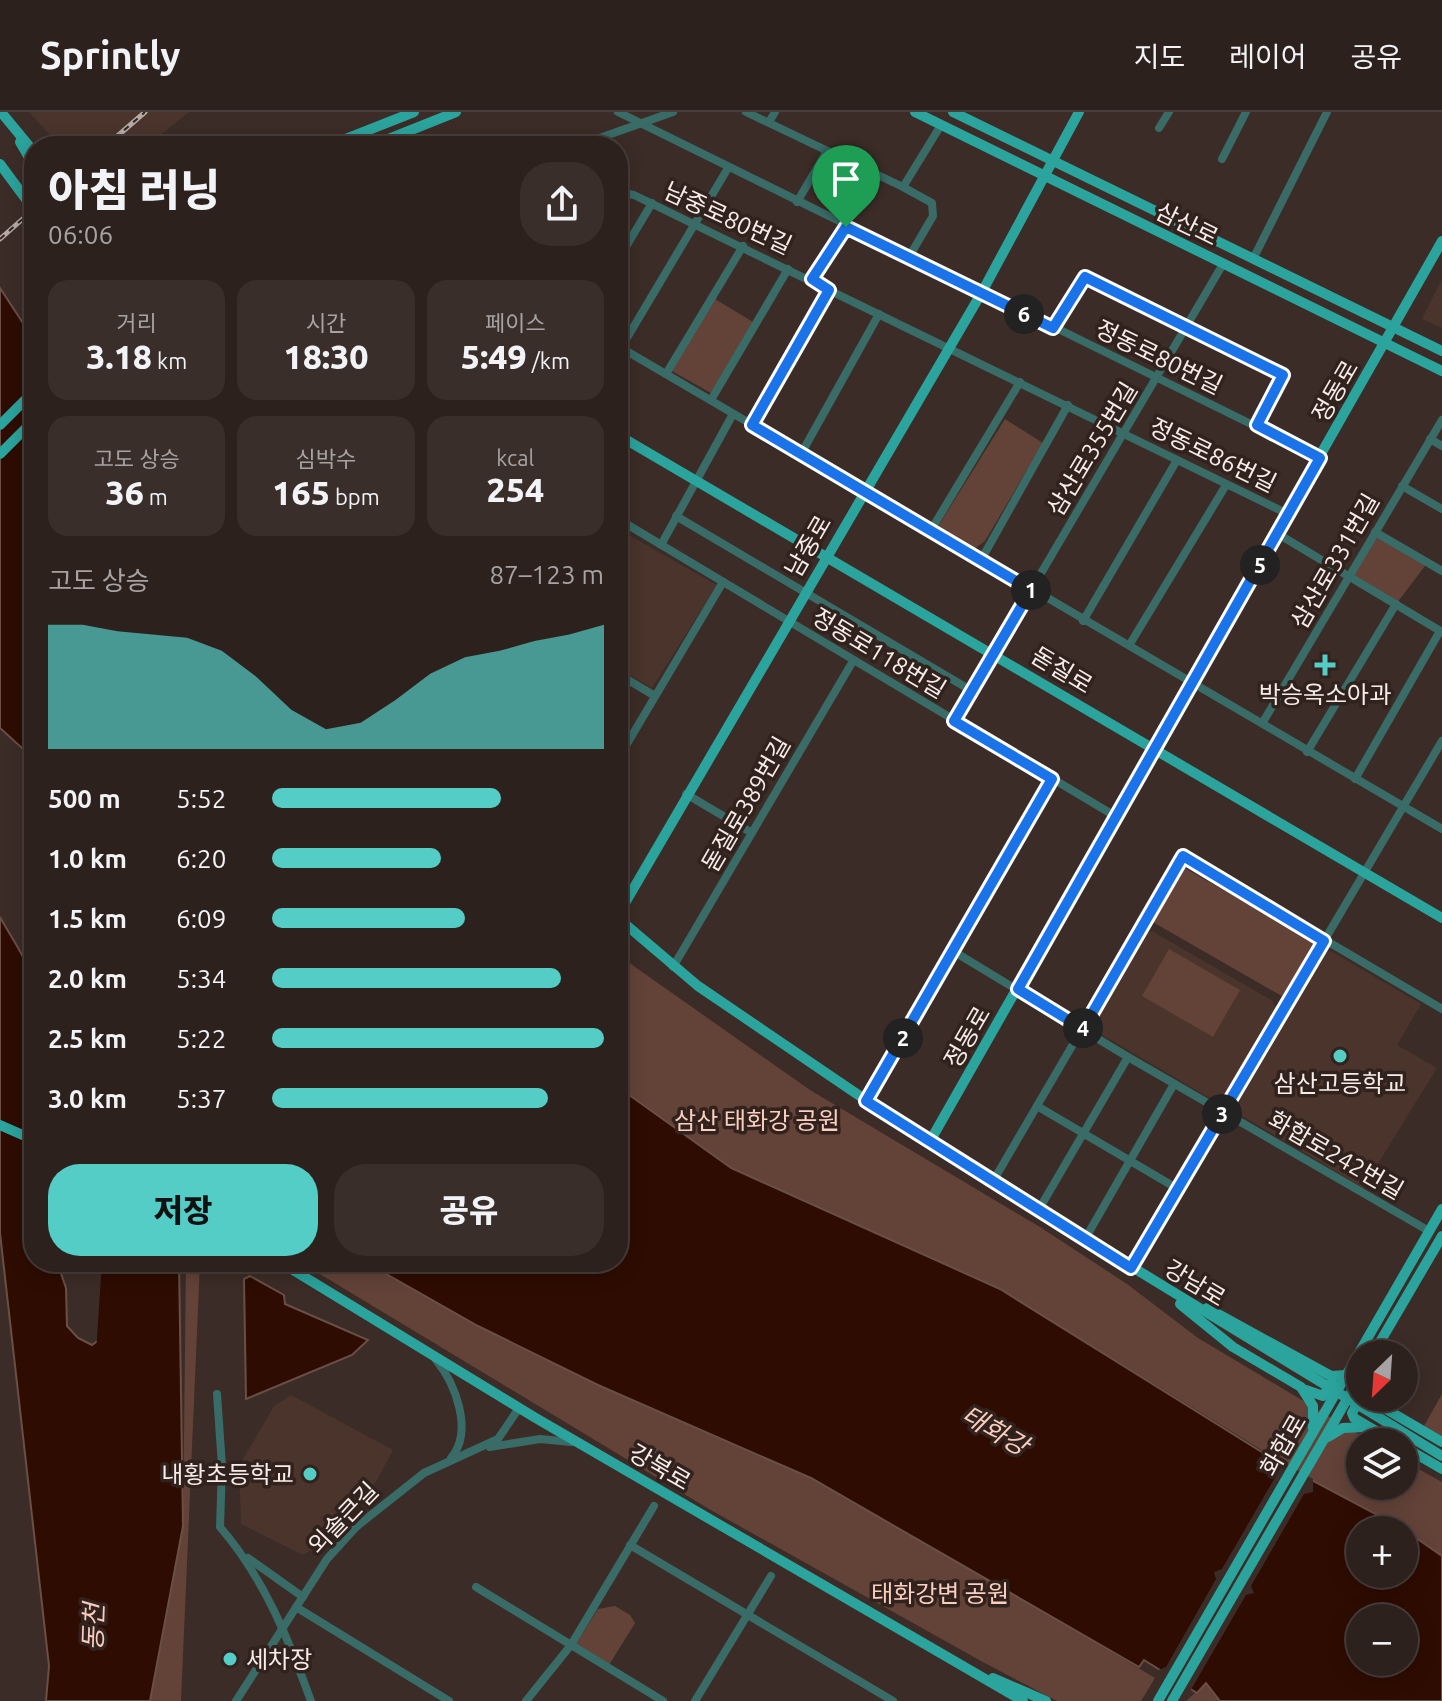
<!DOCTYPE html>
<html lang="ko">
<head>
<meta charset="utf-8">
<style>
	body { margin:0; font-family:Ubuntu,"Noto Sans KR",sans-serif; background:#392e2a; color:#f1f3f6; height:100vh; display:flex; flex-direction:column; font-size:30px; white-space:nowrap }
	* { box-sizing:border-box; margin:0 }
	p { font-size:26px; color:#a7a3a4 }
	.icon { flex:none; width:44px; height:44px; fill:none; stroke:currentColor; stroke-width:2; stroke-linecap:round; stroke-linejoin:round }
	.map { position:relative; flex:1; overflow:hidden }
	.side { position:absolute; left:24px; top:24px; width:604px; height:1136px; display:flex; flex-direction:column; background:#2d211d; border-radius:32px; box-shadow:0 4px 20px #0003,0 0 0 2px #483e3b }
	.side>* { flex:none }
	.needle { width:52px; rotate:205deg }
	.buttons { position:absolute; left:1346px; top:1228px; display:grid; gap:16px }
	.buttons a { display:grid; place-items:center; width:72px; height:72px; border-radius:50%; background:#2d211d; box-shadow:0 4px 20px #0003,0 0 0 2px #483e3b; font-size:40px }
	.pin { position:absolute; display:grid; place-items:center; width:68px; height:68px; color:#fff; margin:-82px -34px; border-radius:50% 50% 50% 0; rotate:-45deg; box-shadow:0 0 8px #0007 }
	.pin .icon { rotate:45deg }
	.km { position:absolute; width:40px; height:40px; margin:-20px; border-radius:50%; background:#222; color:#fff; font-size:22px; line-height:40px; text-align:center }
	.round { display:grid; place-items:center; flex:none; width:84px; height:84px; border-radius:32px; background:#392e2a }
	.summary { display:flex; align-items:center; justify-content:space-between; height:136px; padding:0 24px }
	h1 { font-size:44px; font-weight:800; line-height:60px }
	.stats { display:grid; grid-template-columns:repeat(3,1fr); gap:12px; height:136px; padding:8px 24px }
	.stats div { display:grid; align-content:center; border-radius:20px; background:#392e2a; text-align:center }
	.stats b { font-size:34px; font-weight:800 }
	.stats small { font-size:22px; font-weight:400 }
	.stats p { font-size:22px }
	.chart { height:224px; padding:16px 24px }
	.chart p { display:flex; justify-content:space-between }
	.chart svg { width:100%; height:144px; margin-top:8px; fill:#54cdc6; opacity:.7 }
	.cta { display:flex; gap:16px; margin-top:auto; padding:16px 24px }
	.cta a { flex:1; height:92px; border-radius:32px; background:#54cdc6; color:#111; font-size:32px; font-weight:800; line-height:92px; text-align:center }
	.cta a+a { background:#392e2a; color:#f1f3f6 }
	ul { padding:0 24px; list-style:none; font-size:26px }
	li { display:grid; grid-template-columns:128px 96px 1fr; align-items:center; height:60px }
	li i { height:20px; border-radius:10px; background:#54cdc6 }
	header { display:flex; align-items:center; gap:48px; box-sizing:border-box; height:112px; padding:0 40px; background:#2d211d; border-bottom:2px solid #483e3b }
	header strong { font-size:38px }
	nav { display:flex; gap:44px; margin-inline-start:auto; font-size:28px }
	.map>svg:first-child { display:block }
	.built { fill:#4a342c }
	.green { fill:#634338 }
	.water { fill:#2e0c01; stroke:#6a4f46; stroke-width:2; fill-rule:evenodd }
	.pier { fill:#3c2c27 }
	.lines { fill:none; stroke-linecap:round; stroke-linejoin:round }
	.river { stroke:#2e0c01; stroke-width:14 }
	.minor { stroke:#396b67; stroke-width:8 }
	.major { stroke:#2ba49d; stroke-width:10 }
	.rail-casing { stroke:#b6aaa6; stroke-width:5 }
	.rail { stroke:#31221d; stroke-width:2; stroke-dasharray:6; stroke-linecap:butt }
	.route-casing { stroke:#fff; stroke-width:16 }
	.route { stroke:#1a73e8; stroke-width:10 }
	.poi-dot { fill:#54cdc6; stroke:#31221d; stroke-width:3 }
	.labels { text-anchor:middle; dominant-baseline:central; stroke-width:7; stroke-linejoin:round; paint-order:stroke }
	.street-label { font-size:24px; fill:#f6ece8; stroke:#31221d }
	.poi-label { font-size:24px; fill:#f6ece8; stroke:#31221d }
	.park-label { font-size:24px; fill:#fbcfbf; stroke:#31221d }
	.water-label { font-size:26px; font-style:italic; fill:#f9cdbd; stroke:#31221d }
</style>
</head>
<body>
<header>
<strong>Sprintly</strong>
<nav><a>지도</a><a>레이어</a><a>공유</a></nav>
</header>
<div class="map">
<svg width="1442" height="1589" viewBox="0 0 1442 1589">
	<rect width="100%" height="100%" fill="#3c2c27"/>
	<g class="built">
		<polygon points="29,0 189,0 147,34 60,34"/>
		<polygon points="1442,167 1442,216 1422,207"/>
		<polygon points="618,417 717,473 652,576 618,556"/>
		<polygon points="1152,819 1273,889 1276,897 1222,987 1213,988 1092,917 1091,912 1145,822"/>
		<polygon points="1331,839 1421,892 1397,933 1437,956 1363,1076 1234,999 1324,842"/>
		<polygon points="291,1283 393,1338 376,1370 318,1434 303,1443 241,1412 239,1354 274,1294"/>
	</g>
	<g class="green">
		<polygon points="715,187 753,210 711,281 672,259"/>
		<polygon points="1005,307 1043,331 985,429 974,437 940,418 939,413"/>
		<polygon points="1375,420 1428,450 1396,492 1348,467"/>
		<polygon points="1183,755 1318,832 1287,887 1151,809"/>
		<polygon points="1169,837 1240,878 1213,925 1142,884"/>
		<polygon points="618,843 810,978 1040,1115 1127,1172 1198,1226 1372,1330 1360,1330 1360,1374 1404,1374 1404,1349 1442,1370 1442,1447 1404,1418 1392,1418 1000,1177 731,1056 618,975"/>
		<polygon points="186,1150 200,1150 181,1589 145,1589 183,1414"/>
		<polygon points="300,1150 365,1150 478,1214 598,1273 811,1366 952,1445 1155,1566 1141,1589 1057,1589 981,1549 709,1397"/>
		<polygon points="1442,1282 1442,1325 1424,1314"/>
		<polygon points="615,1494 630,1503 635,1511 609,1553 576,1532 598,1497"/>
		<polygon points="1207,1570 1220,1589 1186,1589"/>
	</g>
	<g class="water">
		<polygon points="0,176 34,228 34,647 0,616"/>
		<path d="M 0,805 C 10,824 26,845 32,866 C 44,909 19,957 34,998 L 34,1150 L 57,1150 L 66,1176 L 67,1214 L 78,1226 L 92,1233 C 118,1217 111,1200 105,1176 C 104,1169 106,1158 106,1150 L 179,1150 L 183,1414 L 150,1589 L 46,1589 L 49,1554 L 0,1121 Z"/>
		<path d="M 618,975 L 731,1056 L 1000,1177 L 1281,1352 L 1400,1415 L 1442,1444 L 1442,1589 L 1220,1589 L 1206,1571 L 1197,1581 L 1144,1548 L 1139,1555 L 811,1366 L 598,1273 L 478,1214 L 365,1150 L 618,1150 ZM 1360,1418 L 1404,1418 L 1404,1462 L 1360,1462 ZM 1360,1506 L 1404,1506 L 1404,1550 L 1360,1550 Z"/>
		<polygon points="250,1164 284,1183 285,1192 368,1228 352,1243 246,1287 244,1167"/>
	</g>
	<polygon class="pier" points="1284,1350 1313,1367 1313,1380 1304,1382 1251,1474 1254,1481 1246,1483 1189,1581 1156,1559 1166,1555 1216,1467 1214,1460 1222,1457"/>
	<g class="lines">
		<polyline class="river" points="103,1241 109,1150"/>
		<g class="minor">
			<polyline points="618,0 1320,346"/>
			<polyline points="746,0 903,75 941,13"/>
			<polyline points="769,10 775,0"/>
			<polyline points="1159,16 1169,0"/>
			<polyline points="577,34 673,0"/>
			<polyline points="1222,47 1246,0"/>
			<polyline points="903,75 932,91 933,104 909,145"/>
			<polyline points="618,80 634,83 1288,402"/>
			<polyline points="797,90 827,39"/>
			<polyline points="1253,147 1327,0"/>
			<polyline points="618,148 652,91"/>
			<polyline points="812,167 846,115"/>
			<polyline points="1053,216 1085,165 1283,263 1257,313"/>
			<polyline points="618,234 1442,717"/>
			<polyline points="618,241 728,56"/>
			<polyline points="666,262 743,134"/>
			<polyline points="711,288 788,157"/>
			<polyline points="752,313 829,178"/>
			<polyline points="1430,327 1442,334"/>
			<polyline points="801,342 879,202"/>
			<polyline points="1402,374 1442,397"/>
			<polyline points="676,404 972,579"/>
			<polyline points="618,407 1115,704"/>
			<polyline points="931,418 1020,270"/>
			<polyline points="1375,420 1442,459"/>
			<polyline points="1278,422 1442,520"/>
			<polyline points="661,433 733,302"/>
			<polyline points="981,448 1068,293"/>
			<polyline points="1083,509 1177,348"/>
			<polyline points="1130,532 1226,373"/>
			<polyline points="618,562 655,584"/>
			<polyline points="954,609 1223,152"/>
			<polyline points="1263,610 1442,308"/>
			<polyline points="1307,640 1396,492"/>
			<polyline points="618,647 723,470"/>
			<polyline points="1355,667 1440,519"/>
			<polyline points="686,682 752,721"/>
			<polyline points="953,839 1128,945 1429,1119"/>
			<polyline points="673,855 853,549"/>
			<polyline points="866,989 1052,667"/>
			<polyline points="1037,994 1178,1077"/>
			<polyline points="992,1071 1183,744 1442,897"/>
			<polyline points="1038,1099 1128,945"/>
			<polyline points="1085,1127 1174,972"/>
			<polyline points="1131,1156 1442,629"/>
			<path d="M 436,1248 C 455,1271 474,1319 451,1346"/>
			<path d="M 217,1282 L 222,1354 L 220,1415 C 264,1466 288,1526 311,1589"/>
			<polyline points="490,1335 540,1327 571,1330"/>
			<polyline points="630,1433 893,1589"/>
			<polyline points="248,1446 303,1485"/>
			<polyline points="476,1475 663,1589"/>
			<polyline points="296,1495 449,1589"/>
			<polyline points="236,1589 327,1447 356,1415 424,1361 498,1327 519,1296"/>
			<polyline points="526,1589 571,1533 654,1394"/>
			<polyline points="695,1589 771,1464"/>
		</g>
		<g class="major">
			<polyline points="1,0 34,40"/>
			<polyline points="915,0 1442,259"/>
			<polyline points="953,0 1442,239"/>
			<polyline points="20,30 34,54"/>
			<polyline points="328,34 414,0"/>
			<polyline points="371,34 456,0"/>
			<polyline points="0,52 34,98"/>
			<polyline points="0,313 34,279"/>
			<polyline points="618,323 1442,806"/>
			<polyline points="0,342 34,308"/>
			<polyline points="618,803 982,180 1079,0"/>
			<polyline points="618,806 698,874 929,1031 1442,1344"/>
			<polyline points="0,1013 34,1028"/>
			<polyline points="929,1031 1442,129"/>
			<polyline points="280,1150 534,1305 1023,1589"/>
			<polyline points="1180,1192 1233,1235 1301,1275 1313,1294 1313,1316"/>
			<polyline points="1207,1196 1331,1264 1347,1263"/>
			<polyline points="1373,1242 1442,1124"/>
			<polyline points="1306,1278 1323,1284 1332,1270"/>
			<polyline points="1367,1286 1442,1330"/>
			<polyline points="1360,1287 1352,1301 1354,1306 1395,1330"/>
			<polyline points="1328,1325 1343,1316 1365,1315"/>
			<polyline points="1404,1335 1442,1357"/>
			<polyline points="993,1566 1046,1589"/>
			<polyline points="1158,1589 1442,1097"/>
			<polyline points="1172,1589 1360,1265"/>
		</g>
		<g class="rail-casing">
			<g id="rail">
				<polyline points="106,34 145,0"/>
				<polyline points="0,127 34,97"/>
			</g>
		</g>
		<use href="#rail" class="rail"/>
	</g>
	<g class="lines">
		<g class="route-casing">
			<polygon id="route" points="846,115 1053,216 1085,165 1283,263 1257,313 1320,346 1018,877 1083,917 1183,744 1324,829 1131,1156 866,989 1052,667 954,609 1031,478 752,313 829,178 812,167"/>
		</g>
		<use href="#route" class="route"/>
	</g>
	<g class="poi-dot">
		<path d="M1321 541h8v8h8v8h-8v8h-8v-8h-8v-8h8z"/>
		<circle cx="1340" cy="944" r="8"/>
		<circle cx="310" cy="1362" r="8"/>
		<circle cx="230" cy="1547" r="8"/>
	</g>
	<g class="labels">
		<g class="street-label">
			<text transform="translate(728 106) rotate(25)">남중로80번길</text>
			<text transform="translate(1187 112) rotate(26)">삼산로</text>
			<text transform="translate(1159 245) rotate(26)">정동로80번길</text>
			<text transform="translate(1335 279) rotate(-60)">정동로</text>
			<text transform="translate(1092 337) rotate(-59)">삼산로355번길</text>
			<text transform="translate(1213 343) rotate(26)">정동로86번길</text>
			<text transform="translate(808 434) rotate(-60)">남중로</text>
			<text transform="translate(1335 449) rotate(-60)">삼산로331번길</text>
			<text transform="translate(879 541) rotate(31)">정동로118번길</text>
			<text transform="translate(1062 558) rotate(31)">돋질로</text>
			<text transform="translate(746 692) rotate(-60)">돋질로389번길</text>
			<text transform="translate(967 925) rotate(-60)">정동로</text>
			<text transform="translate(1336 1043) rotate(30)">화합로242번길</text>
			<text transform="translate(1195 1171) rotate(31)">강남로</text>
			<text transform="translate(1283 1333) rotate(-60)">화합로</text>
			<text transform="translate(660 1355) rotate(30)">강북로</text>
			<text transform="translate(343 1406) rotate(-46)">외솔큰길</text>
		</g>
		<g class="poi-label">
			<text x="1325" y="582">박승옥소아과</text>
			<text x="1340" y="971">삼산고등학교</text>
			<text x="294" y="1362" text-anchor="end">내황초등학교</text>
			<text x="246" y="1547" text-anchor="start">세차장</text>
		</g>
		<g class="park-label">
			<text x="757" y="1008">삼산 태화강 공원</text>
			<text x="940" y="1481">태화강변 공원</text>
		</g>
		<g class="water-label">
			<text transform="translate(995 1318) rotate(30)">태화강</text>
			<text transform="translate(93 1515) rotate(-88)">동천</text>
		</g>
	</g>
</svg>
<div class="buttons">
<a><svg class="needle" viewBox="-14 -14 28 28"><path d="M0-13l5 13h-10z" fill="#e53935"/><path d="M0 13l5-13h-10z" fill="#a7a3a4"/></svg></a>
<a><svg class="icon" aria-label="layers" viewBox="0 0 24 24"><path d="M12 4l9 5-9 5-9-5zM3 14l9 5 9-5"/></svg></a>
<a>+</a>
<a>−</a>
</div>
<div class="pin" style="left:846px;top:115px;background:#1e9e55"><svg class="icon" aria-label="arrive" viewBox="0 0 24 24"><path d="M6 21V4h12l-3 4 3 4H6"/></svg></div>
<b class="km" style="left:1031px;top:478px">1</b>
<b class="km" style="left:903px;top:926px">2</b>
<b class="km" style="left:1222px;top:1002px">3</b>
<b class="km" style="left:1083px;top:916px">4</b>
<b class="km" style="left:1260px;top:453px">5</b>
<b class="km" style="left:1024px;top:202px">6</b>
<section class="side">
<div class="summary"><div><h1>아침 러닝</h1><p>06:06</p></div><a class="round"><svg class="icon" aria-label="share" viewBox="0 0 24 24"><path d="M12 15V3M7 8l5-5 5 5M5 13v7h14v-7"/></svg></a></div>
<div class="stats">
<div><p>거리</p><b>3.18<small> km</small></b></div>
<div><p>시간</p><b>18:30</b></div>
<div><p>페이스</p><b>5:49<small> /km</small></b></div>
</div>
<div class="stats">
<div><p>고도 상승</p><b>36<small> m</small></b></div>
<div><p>심박수</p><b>165<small> bpm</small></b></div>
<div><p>kcal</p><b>254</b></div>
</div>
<div class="chart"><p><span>고도 상승</span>87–123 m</p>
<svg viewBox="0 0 160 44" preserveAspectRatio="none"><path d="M0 44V6L10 6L20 8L30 9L40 10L50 14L60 22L70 32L80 38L90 36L100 29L110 21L120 16L130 14L140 11L150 9L160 6V44z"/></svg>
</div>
<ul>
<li><b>500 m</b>5:52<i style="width:69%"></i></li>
<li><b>1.0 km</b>6:20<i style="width:51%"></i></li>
<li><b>1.5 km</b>6:09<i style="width:58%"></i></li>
<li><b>2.0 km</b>5:34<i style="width:87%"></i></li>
<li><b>2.5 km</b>5:22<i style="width:100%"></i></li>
<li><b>3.0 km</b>5:37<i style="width:83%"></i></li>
</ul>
<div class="cta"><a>저장</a><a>공유</a></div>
</section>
</div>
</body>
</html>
